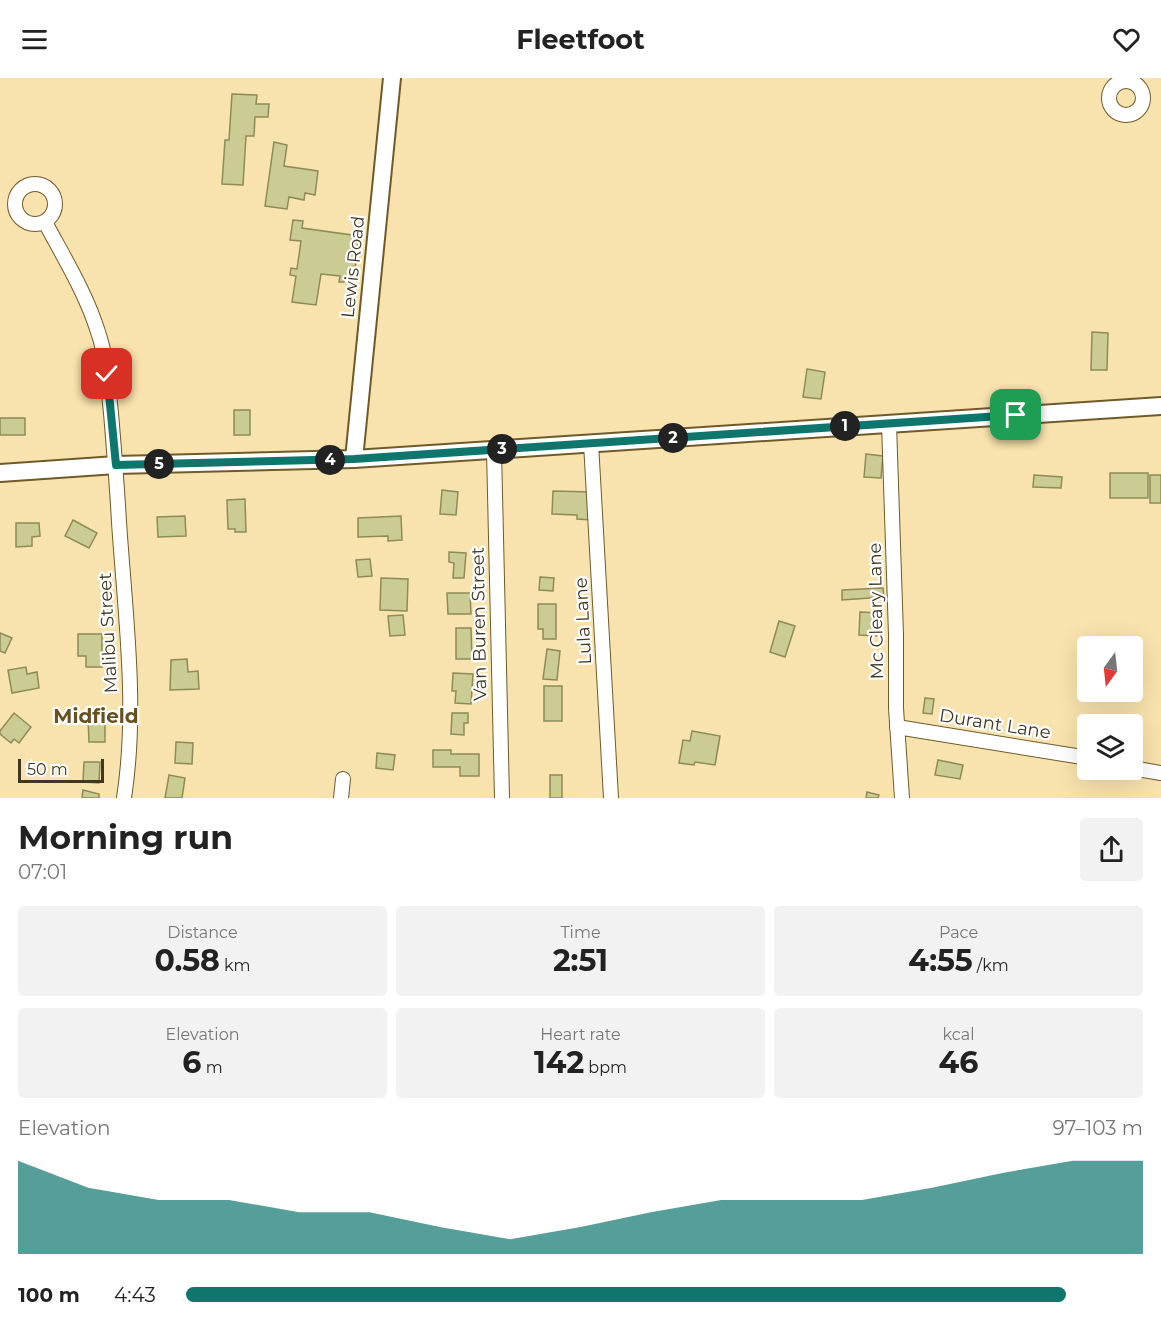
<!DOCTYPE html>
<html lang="en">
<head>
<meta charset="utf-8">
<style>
	body { margin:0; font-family:Montserrat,sans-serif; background:#f2f2f2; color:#222; height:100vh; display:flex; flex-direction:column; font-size:22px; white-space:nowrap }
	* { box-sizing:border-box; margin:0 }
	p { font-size:20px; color:#767676 }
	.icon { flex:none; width:33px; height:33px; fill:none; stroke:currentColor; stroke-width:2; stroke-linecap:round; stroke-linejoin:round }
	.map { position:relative; height:720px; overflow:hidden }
	.sheet { display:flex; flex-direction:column; background:#fff; flex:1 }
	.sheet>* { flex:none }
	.needle { width:39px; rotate:195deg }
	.buttons { position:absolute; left:1077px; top:558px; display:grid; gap:12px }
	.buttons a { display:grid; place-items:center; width:66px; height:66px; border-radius:6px; background:#fff; box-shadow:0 6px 24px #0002; font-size:30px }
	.scale { position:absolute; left:18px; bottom:15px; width:86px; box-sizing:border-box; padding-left:6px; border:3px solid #403721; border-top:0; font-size:16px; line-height:21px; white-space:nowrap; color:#403721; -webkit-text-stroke:4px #fff; paint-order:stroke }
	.pin { position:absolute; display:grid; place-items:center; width:51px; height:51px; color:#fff; margin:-26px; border-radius:12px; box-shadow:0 3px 9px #0006 }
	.km { position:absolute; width:30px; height:30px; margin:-15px; border-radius:50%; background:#222; color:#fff; font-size:16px; line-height:30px; text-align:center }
	.round { display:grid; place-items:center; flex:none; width:63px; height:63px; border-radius:6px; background:#f2f2f2 }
	.overview { display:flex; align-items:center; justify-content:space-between; height:102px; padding:0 18px }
	h1 { font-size:33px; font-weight:700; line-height:45px }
	.figures { display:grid; grid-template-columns:repeat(3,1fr); gap:9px; height:102px; padding:6px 18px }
	.figures div { display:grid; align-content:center; border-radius:6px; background:#f2f2f2; text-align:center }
	.figures b { font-size:30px; font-weight:700 }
	.figures small { font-size:16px; font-weight:400 }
	.figures p { font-size:16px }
	.chart { height:168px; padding:12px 18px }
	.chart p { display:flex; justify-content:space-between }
	.chart svg { width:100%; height:108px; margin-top:6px; fill:#0f766e; opacity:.7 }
	ul { padding:0 18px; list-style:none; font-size:20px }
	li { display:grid; grid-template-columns:96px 72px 1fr; align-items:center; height:45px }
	li i { height:15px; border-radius:8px; background:#0f766e }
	header { display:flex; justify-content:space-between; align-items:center; height:78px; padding:0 18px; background:#fff; font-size:27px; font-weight:700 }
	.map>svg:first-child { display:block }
	.building { fill:#cbcb94; stroke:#8d8c58; stroke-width:1.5 }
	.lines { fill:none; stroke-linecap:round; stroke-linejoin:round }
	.minor-casing { stroke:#6f5b29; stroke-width:16 }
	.tertiary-casing { stroke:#6f5b29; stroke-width:20 }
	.minor { stroke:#fff; stroke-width:14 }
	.tertiary { stroke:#fff; stroke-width:16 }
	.route-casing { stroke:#fff; stroke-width:12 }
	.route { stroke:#0f766e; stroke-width:8 }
	.labels { text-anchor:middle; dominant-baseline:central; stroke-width:4.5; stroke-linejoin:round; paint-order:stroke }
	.street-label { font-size:18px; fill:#403721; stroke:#fff }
	.neighbourhood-label { font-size:20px; font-weight:bold; fill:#665220; stroke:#fff }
</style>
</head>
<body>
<header><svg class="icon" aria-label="menu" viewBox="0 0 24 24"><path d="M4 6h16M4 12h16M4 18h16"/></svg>Fleetfoot<svg class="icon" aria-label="heart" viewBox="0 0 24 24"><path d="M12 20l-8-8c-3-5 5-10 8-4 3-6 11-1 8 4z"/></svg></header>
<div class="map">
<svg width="1161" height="720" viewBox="0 0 1161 720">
	<rect width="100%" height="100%" fill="#f8e2ad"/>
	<g class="building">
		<polygon points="232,16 257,17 256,26 269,26 268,39 255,39 254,58 246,58 243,107 222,106 225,62 229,62"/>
		<polygon points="274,64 287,67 284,88 318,93 315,117 305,115 304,122 289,119 287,131 265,128"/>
		<polygon points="293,142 303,143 302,150 359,158 354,200 345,198 344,204 339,204 340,198 321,196 316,227 292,224 296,198 290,197 291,190 297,191 301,163 290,162"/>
		<polygon points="1092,254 1108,255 1107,292 1091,292"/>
		<polygon points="807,291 825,294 821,321 803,319"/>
		<rect x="234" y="332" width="16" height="25"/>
		<rect x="0" y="340" width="25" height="17"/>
		<polygon points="866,376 883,378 881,400 864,399"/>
		<rect x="1110" y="395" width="38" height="25"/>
		<polygon points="1034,397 1062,399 1061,410 1033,409"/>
		<rect x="1150" y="397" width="11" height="28"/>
		<polygon points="442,412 458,414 456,437 440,436"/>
		<polygon points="553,413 592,414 591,442 577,441 577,437 552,436"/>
		<polygon points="245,421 246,454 235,454 235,451 228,451 227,422"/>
		<polygon points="185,438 186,458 158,459 157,439"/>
		<polygon points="401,438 402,462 388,463 388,458 358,459 358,440"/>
		<polygon points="73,442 97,455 89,470 65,458"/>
		<polygon points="16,445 39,445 40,458 32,459 32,468 16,469"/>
		<polygon points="449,474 466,475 464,500 453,500 454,485 449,484"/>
		<polygon points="370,481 372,498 358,499 356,482"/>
		<polygon points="540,499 554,500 553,513 539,512"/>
		<polygon points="381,500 408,501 407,533 380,532"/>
		<polygon points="883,510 884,519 842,522 842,512"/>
		<polygon points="447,515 470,515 471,536 448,536"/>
		<polygon points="538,526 556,526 556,561 543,561 543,551 538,551"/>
		<polygon points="860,534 878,535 877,558 859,557"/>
		<polygon points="403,537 405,557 390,558 388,538"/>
		<polygon points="779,543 795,548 785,579 770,574"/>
		<polygon points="456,550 471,550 472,581 456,581"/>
		<polygon points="0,555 12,560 5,575 0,573"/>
		<polygon points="78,556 102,556 102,589 86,589 86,578 78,578"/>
		<polygon points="547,571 560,573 557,602 543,601"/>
		<polygon points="187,581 188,594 198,593 199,611 170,612 171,582"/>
		<polygon points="26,589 27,596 37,594 39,610 12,615 8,592"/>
		<polygon points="453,595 473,596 471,626 455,625 456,613 452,613"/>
		<rect x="544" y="608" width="18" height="35"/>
		<polygon points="925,620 934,621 932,636 923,635"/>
		<polygon points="14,635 31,649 19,665 14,661 11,665 0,656 0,653"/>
		<polygon points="452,635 468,635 468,645 464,645 464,657 451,656"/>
		<polygon points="105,640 105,664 89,664 88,641"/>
		<polygon points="692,653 720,658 715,687 695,684 694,687 679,685 683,662 690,663"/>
		<polygon points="176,664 193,665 192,686 175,685"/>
		<polygon points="433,672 451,672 451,676 479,676 479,698 460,698 460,689 433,689"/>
		<polygon points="377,675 395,677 393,692 376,690"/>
		<polygon points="938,682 963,687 960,701 935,697"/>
		<polygon points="84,684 100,684 99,705 83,704"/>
		<polygon points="169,697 185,700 182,720 165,720"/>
		<rect x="550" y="697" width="12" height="23"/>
		<polygon points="83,712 99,716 99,720 82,720"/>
		<polygon points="867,714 879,717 878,720 866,720"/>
	</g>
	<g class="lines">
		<g class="minor-casing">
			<g id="minor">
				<circle cx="1126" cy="20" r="17"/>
				<circle cx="35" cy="126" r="20"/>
				<path d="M 45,144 C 64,180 86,215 98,254 C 107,280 108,308 111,335 C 114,371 117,407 119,444 C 125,535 138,629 124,720"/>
				<polyline points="889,346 896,557 896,630 902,720"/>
				<polyline points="591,365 611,720"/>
				<polyline points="494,372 502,720"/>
				<polyline points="897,649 1088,680"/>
				<polyline points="1132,690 1161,695"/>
				<polyline points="341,720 343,701"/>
			</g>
		</g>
		<g class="tertiary-casing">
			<g id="tertiary">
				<polyline points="354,381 392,0"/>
				<polyline points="0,395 116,387 354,381 1161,328"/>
			</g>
		</g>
		<use href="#minor" class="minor"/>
		<use href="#tertiary" class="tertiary"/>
	</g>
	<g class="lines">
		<g class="route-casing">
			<polyline id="route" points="107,296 116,387 354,381 1016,337"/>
		</g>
		<use href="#route" class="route"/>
	</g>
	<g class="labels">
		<g class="street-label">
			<text transform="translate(353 189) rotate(-84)">Lewis Road</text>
			<text transform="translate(876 533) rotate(-91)">Mc Cleary Lane</text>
			<text transform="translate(583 543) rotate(-93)">Lula Lane</text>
			<text transform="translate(479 546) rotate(-91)">Van Buren Street</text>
			<text transform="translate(108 555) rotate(-93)">Malibu Street</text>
			<text transform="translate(995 646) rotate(9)">Durant Lane</text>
		</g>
		<g class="neighbourhood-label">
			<text x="96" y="638">Midfield</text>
		</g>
	</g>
</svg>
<div class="buttons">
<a><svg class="needle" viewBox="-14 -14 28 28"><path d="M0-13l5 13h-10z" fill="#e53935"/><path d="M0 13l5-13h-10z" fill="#767676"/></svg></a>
<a><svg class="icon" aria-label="layers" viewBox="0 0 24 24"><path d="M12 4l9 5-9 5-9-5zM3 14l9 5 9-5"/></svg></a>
</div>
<div class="scale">50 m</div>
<div class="pin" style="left:1016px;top:337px;background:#1e9e55"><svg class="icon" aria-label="arrive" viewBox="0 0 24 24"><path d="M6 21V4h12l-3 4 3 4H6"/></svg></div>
<div class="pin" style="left:107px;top:296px;background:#d93025"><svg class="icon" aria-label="check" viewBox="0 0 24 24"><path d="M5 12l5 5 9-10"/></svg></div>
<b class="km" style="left:845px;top:348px">1</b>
<b class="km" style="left:673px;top:360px">2</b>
<b class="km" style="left:502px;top:371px">3</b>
<b class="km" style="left:330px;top:382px">4</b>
<b class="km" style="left:159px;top:386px">5</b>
</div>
<section class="sheet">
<div class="overview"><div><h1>Morning run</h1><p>07:01</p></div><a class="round"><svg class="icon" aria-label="share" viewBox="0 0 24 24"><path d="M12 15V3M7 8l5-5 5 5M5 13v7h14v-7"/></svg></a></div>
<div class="figures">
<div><p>Distance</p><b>0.58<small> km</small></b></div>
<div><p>Time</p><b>2:51</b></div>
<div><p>Pace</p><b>4:55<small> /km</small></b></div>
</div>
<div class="figures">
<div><p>Elevation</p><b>6<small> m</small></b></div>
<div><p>Heart rate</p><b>142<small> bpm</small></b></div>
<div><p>kcal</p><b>46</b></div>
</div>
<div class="chart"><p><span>Elevation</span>97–103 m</p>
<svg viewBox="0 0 160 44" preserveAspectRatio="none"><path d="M0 44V6L10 17L20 22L30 22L40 27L50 27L60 33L70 38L80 33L90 27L100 22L110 22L120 22L130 17L140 11L150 6L160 6V44z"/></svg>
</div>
<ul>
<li><b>100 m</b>4:43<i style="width:92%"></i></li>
</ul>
</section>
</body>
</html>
